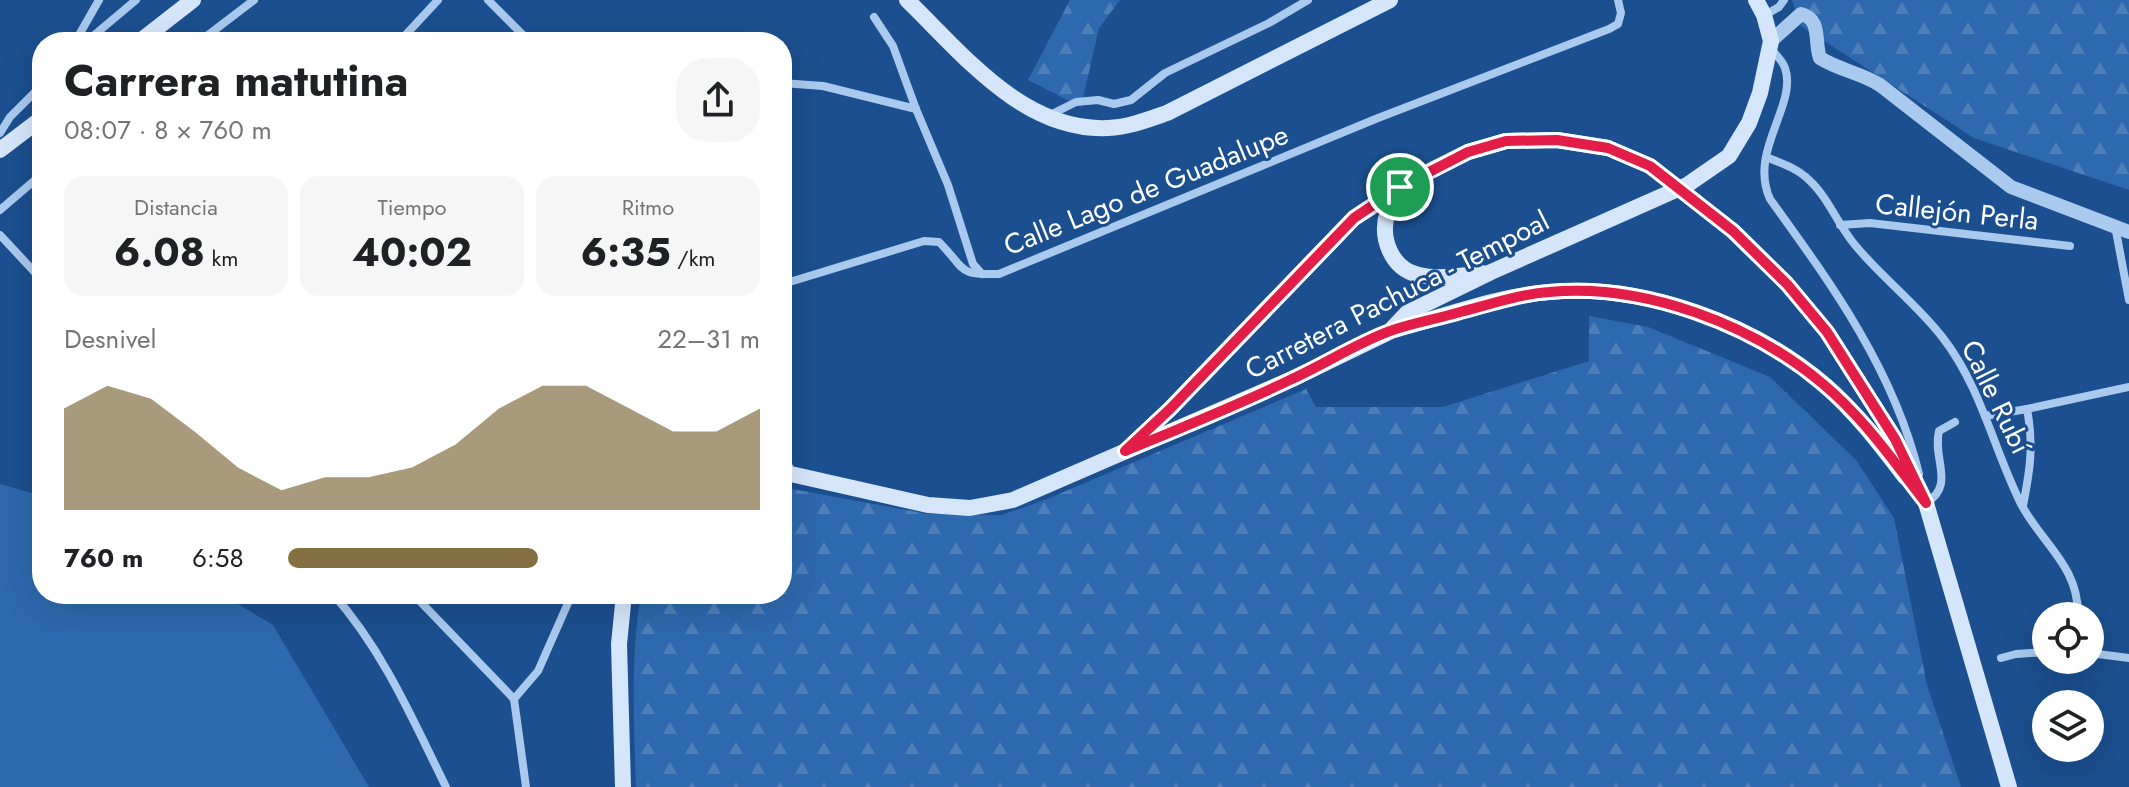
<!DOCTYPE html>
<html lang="es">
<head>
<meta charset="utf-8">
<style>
	body { margin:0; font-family:Jost,sans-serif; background:#f6f6f6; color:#202124; height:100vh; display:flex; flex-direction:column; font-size:30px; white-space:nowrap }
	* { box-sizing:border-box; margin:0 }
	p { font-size:26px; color:#757577 }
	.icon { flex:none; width:44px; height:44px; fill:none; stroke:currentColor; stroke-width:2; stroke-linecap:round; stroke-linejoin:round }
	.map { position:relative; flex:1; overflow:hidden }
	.sheet { position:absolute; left:32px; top:32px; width:760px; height:572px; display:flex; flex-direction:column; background:#fff; border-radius:32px; box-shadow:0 8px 32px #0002 }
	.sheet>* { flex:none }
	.buttons { position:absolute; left:2032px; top:602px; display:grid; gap:16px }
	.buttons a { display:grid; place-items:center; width:72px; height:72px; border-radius:50%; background:#fff; box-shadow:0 8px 32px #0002; font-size:40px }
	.pin { position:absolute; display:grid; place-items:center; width:68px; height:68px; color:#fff; margin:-34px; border:4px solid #fff; border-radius:50%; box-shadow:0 2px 8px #0007 }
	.round { display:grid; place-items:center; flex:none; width:84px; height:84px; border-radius:32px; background:#f6f6f6 }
	.head { display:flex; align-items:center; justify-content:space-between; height:136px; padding:0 32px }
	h1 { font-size:44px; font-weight:700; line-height:60px }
	.stats { display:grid; grid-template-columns:repeat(3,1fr); gap:12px; height:136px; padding:8px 32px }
	.stats div { display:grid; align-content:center; border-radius:20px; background:#f6f6f6; text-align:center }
	.stats b { font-size:40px; font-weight:700 }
	.stats small { font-size:22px; font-weight:400 }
	.stats p { font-size:22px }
	.chart { height:224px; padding:16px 32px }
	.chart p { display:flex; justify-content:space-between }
	.chart svg { width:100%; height:144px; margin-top:8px; fill:#847042; opacity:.7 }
	ul { padding:0 32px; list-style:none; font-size:26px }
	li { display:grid; grid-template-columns:128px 96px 1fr; align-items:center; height:60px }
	li i { height:20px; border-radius:10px; background:#847042 }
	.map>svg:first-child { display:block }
	.green { fill:#2e69ad }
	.forest { fill:url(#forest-firs) }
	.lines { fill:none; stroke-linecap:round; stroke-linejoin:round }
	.minor { stroke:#a9c9ee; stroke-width:8 }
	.tertiary { stroke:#a9c9ee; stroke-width:14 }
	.secondary { stroke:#d6e6fa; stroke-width:16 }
	.secondary-bridge { stroke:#d6e6fa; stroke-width:16 }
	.route-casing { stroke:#fff; stroke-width:16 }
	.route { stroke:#e11d48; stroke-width:10 }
	.labels { text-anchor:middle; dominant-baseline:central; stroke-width:6; stroke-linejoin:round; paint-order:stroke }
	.street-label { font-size:28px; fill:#fff; stroke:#1b4f8f }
</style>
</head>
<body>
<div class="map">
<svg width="2129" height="787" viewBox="0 0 2129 787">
	<defs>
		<pattern id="forest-firs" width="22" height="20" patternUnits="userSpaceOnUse" patternTransform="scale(2)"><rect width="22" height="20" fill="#2e69ad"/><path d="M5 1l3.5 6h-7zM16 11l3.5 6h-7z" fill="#4d80b9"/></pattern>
	</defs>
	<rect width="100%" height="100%" fill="#1b4f8f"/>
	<polygon class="green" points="0,484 42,496 42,594 221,594 273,625 369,787 0,787"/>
	<g class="forest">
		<polygon points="1070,0 1120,0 1099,28 1081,107 1028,80"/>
		<polygon points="1792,0 2129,0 2129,190 1974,138 1801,26"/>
		<path d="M 1589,316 L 1648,327 L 1770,377 L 1856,460 L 1894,518 L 1927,685 L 1961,787 L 636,787 C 634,723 630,658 641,594 L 782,594 L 782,487 L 928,514 L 1002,515 L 1047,499 L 1306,389 L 1316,407 L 1443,407 L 1589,361 Z"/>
	</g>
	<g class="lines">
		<g class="minor">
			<polyline points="488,0 530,42"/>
			<polyline points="1765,15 1779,7 1784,0"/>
			<polyline points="874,17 893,46 916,109 948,185 973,264 982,274"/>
			<polyline points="75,42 99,0"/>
			<polyline points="86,42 136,0"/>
			<polyline points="199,42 254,0"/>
			<polyline points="399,42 438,0"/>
			<path d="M 1769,48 C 1776,54 1782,60 1785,68 C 1798,105 1748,151 1770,199 C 1832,285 1894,370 1919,474"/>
			<polyline points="782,83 823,86 916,109"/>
			<polyline points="1048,116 1076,102 1098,100 1114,104 1131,100 1165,73 1269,23 1308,0"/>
			<polyline points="0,133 10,117 42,85"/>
			<path d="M 1766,157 C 1781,163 1797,168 1809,180 C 1828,197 1838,225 1855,245 C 1882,278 1917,304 1943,338 C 1981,387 1994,450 2021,504 C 2042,544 2079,566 2078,616"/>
			<polyline points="0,210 42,174"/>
			<polyline points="1840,225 1870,223 2070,246"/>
			<polyline points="2115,226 2129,300"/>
			<polyline points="0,235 42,280"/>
			<path d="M 783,284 L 924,241 L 939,242 C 967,270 956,275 999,274 L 1378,118 L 1609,29 L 1618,24 L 1621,13 L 1618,0"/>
			<polyline points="1985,416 2027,409 2129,387"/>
			<polyline points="782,447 791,472"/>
			<path d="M 1926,503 C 1956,485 1932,459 1939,431 L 1955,422"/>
			<path d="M 2023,506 C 2030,470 2034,446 2027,409"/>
			<path d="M 333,594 C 383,650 413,720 446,787"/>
			<polyline points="413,594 514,699"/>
			<polyline points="2090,653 2129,658"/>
			<polyline points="2001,658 2016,654 2046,652"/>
			<polyline points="514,699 538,671 572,594"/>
			<polyline points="514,699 526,787"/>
		</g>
		<path class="tertiary" d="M 1771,41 L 1801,14 C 1822,19 1814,42 1820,58 C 1839,70 1861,73 1880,85 L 2011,187 L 2129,232"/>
		<g class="secondary">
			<path d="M 907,0 C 962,53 1023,132 1108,128 C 1129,127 1147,120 1167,113 L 1390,0"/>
			<polyline points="139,42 193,0"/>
			<polyline points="0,150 42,118"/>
			<path d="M 1399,188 C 1395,196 1390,203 1388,211 C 1379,237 1391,269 1419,275 C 1439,280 1462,275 1482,273"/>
			<polyline points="1733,231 1787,284 1827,332 1895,439 1926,503 2009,787"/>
			<path d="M 1390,331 C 1440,318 1497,296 1549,292 C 1643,283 1754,324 1825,385 C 1856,413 1880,444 1905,477"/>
			<polyline points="1134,443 1170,409 1354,218 1428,172 1468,152 1506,141 1557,140 1608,148 1650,166"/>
			<polyline points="782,472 928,505 970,508 1013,500 1292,379 1389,332 1407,313 1491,272 1687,185 1729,156 1749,123 1760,93 1771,41 1764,15 1756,0"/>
			<polyline points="623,787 619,644 624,594"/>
		</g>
		<polyline class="secondary-bridge" points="1650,166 1733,231"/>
	</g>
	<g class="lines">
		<g class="route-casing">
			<path id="route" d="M 1557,140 L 1608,148 L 1650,166 L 1733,231 L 1787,284 L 1827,332 L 1895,439 L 1926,503 C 1894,462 1864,418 1823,384 C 1752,324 1643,283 1549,292 C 1519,294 1489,305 1460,312 C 1437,319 1413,323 1390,331 C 1357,343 1325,364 1292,379 C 1238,405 1181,428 1125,451 L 1170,409 L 1354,218 L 1400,187 L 1468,152 L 1506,141 Z"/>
		</g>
		<use href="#route" class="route"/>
	</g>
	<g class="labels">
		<g class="street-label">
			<text transform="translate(1146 190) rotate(-22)">Calle Lago de Guadalupe</text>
			<text transform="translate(1957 212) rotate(6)">Callejón Perla</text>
			<text transform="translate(1397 295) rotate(-27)">Carretera Pachuca - Tempoal</text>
			<text transform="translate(1996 397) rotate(64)">Calle Rubí</text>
		</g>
	</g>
</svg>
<div class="buttons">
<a><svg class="icon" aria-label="locate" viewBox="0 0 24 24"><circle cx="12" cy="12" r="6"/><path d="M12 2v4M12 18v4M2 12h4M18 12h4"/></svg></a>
<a><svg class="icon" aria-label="layers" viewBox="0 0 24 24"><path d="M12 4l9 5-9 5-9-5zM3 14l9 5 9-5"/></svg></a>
</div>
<div class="pin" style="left:1400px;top:187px;background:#1e9e55"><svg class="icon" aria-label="arrive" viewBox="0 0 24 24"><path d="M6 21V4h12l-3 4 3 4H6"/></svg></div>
<section class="sheet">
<div class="head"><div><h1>Carrera matutina</h1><p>08:07 · 8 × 760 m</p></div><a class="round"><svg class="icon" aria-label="share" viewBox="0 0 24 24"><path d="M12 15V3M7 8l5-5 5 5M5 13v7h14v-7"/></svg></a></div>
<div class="stats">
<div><p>Distancia</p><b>6.08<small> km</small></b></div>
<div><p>Tiempo</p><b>40:02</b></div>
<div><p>Ritmo</p><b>6:35<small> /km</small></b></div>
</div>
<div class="chart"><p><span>Desnivel</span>22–31 m</p>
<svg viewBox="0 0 160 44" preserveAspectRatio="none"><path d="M0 44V13L10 6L20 10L30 20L40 31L50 38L60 34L70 34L80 31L90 24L100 13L110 6L120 6L130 13L140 20L150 20L160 13V44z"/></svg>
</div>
<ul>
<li><b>760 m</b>6:58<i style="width:53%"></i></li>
</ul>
</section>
</div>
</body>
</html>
